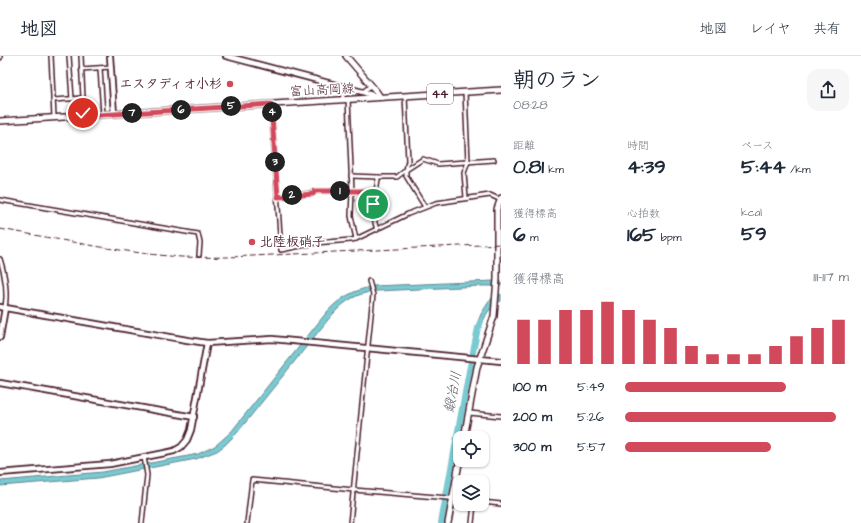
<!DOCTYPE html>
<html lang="ja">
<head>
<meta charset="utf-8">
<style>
	body { margin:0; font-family:"Architects Daughter","Klee One",sans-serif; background:#f6f6f7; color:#1f2937; height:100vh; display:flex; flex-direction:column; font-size:15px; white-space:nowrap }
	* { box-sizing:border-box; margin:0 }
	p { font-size:13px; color:#747a83 }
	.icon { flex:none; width:22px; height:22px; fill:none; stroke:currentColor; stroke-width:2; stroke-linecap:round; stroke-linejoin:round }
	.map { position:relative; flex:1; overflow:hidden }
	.details { display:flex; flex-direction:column; background:#fff; width:360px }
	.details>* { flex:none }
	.tools { position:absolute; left:453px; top:375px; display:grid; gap:8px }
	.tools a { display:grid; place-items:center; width:36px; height:36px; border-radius:8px; background:#fff; box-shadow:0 1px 3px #0004; font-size:20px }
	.pin { position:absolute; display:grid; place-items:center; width:34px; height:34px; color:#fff; margin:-17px; border:2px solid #fff; border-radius:50%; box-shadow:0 1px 4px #0007 }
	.km { position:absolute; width:20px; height:20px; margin:-10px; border-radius:50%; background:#222; color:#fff; font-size:11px; line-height:20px; text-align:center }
	.round { display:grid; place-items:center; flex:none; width:42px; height:42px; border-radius:12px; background:#f6f6f7 }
	.head { display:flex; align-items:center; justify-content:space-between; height:68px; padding:0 12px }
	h1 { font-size:22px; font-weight:700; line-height:30px }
	.metrics { display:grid; grid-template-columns:repeat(3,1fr); gap:6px; height:68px; padding:4px 12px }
	.metrics div { display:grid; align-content:center }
	.metrics b { font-size:20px; font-weight:700 }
	.metrics small { font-size:11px; font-weight:400 }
	.metrics p { font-size:11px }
	.chart { height:112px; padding:8px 12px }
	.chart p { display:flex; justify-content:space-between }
	.chart svg { width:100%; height:72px; margin-top:4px; stroke:#d1495b; stroke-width:6 }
	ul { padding:0 12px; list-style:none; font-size:13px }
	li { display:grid; grid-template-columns:64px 48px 1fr; align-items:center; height:30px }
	li i { height:10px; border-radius:5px; background:#d1495b }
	header { display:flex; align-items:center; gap:24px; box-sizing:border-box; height:56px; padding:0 20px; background:#fff; border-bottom:1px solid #e0e1e3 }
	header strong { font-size:19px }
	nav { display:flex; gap:22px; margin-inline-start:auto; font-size:14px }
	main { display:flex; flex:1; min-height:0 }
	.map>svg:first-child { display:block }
	.water { fill:#79cad1; stroke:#66868f }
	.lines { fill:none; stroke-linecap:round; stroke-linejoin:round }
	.river { stroke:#79cad1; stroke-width:6 }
	.street-casing { stroke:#4a1f2b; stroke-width:6 }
	.secondary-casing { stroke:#4a1f2b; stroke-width:8 }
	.primary-casing { stroke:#4a1f2b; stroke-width:8 }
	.street { stroke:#fff; stroke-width:3 }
	.secondary { stroke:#fff; stroke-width:4.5 }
	.primary { stroke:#fff; stroke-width:5 }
	.rail { stroke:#4a1f2b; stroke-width:1; stroke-dasharray:6 3; stroke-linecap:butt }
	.route-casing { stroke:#fff; stroke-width:8 }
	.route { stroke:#d1495b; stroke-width:5 }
	.poi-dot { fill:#d1495b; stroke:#fff; stroke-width:1.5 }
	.labels { text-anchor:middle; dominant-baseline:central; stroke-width:3.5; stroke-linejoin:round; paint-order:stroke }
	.shield { fill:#fff; stroke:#80626b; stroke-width:1 }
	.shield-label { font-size:12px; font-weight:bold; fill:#4a1f2b }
	.poi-label { font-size:13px; font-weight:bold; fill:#4a1f2b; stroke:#fff; text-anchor:end }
	.street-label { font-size:13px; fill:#4a1f2b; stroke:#fff }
	.water-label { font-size:14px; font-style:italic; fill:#5a5b65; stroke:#fff }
</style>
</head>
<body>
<header>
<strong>地図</strong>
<nav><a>地図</a><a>レイヤ</a><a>共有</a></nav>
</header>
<main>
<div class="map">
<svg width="501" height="467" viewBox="0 0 501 467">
	<rect width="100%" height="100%" fill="#fff"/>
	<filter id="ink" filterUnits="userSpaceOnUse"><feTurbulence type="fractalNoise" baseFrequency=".025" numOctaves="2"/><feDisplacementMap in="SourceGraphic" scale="8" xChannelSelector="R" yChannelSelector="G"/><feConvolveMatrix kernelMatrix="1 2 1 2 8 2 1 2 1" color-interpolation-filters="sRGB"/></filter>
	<g filter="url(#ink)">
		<g class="water">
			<path d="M 494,225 L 501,225 L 501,230 L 481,230 L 378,235 C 354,237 342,247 327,265 L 237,377 L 225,389 L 217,395 L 196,403 L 98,422 L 0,430 L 0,425 L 103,416 L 188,400 L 198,398 L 215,390 L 231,376 L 326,257 C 340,241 353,235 373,230 Z"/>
			<path d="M 501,238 L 501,245 C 488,253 486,257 481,272 L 476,270 L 481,258 L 490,244 Z"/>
		</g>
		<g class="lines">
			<polyline class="river" points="441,467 469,315 478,272 481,265"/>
			<g class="street-casing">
				<g id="street">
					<polyline points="51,0 54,61"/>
					<polyline points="69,0 72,43"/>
					<polyline points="81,0 83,42 83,60"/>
					<polyline points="0,2 0,0"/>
					<polyline points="100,12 103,59"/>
					<polyline points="81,13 111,11"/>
					<polyline points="363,36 369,31 369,27"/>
					<polyline points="465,36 468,106 464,117 466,142"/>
					<polyline points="405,40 408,105 406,114 406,120 425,151"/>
					<path d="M 342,43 C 344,38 345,36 342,30"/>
					<polyline points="348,43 352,135 351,160 356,183"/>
					<polyline points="53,44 83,42"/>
					<polyline points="271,48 281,194 315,187 351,184 356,183 408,158 436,147 490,139 501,144"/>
					<polyline points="351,120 378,121 397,121 406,114 423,103 438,108 494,104"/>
					<polyline points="278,141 313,137 315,135 376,135"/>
					<polyline points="0,144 198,178 200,187 199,199"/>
					<path d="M 377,174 C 374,165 373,157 373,147 C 374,138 378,131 378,121"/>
					<path d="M 0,203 C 5,219 8,235 5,252"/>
					<polyline points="469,357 501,360"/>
					<polyline points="482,446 501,448"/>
					<polyline points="142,467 147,419 144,401"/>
					<polyline points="247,467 252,424 354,434 460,443"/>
					<polyline points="350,467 373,239 369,225"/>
					<polyline points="472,467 474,448"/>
				</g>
			</g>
			<g class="secondary-casing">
				<g id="secondary">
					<polyline points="110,0 114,58"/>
					<polyline points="226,0 363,36 378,41"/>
					<polyline points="0,251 187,284 207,287 272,283 501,305"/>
					<polyline points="0,281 5,252"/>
					<polyline points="0,327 194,361"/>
					<polyline points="0,417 110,408 165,397 174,395 181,391 187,384 191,374 207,287"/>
				</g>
			</g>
			<g class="primary-casing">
				<g id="primary">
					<polyline points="346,0 376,35 380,41"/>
					<polyline points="0,65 501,34"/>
					<polyline points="464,382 477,311 494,260 497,223 497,153 501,142"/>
					<polyline points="448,467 460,402"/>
				</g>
			</g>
			<use href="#street" class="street"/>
			<use href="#secondary" class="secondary"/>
			<use href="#primary" class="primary"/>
			<path class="rail" d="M 0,173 C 60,183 121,197 182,201 C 205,202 229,201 252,200 L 501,188"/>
		</g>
	</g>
	<g class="lines" filter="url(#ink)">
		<g class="route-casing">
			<polyline id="route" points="83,57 83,60 271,48 278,141 313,138 315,135 376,135 373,148"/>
		</g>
		<use href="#route" class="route"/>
	</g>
	<g class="poi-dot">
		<circle cx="230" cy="28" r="4"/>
		<circle cx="252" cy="186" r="4"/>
	</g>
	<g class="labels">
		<rect class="shield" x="427" y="28" width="26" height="20" rx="3"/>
		<g class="shield-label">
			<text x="440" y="38">44</text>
		</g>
		<g class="poi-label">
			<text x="222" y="28">エスタディオ小杉</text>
			<text x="260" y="186" text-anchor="start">北陸板硝子</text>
		</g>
		<g class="street-label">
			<text transform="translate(322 34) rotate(-3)">富山高岡線</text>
		</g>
		<g class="water-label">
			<text transform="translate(453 336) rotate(-79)">鍛冶川</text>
		</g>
	</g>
</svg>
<div class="tools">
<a><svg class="icon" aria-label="locate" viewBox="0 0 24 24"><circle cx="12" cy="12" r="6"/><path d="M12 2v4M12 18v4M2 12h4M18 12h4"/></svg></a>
<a><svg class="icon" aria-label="layers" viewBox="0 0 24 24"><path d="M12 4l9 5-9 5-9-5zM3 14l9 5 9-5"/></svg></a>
</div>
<div class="pin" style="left:373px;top:148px;background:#1e9e55"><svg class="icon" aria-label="arrive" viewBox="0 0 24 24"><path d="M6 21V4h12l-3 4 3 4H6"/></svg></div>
<div class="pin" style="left:83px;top:57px;background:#d93025"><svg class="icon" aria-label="check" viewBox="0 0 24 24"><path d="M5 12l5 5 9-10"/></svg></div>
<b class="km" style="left:340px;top:135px">1</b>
<b class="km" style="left:292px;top:139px">2</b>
<b class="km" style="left:275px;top:106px">3</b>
<b class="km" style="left:272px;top:56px">4</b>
<b class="km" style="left:231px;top:50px">5</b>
<b class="km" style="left:181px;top:54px">6</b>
<b class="km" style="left:132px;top:57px">7</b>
</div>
<section class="details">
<div class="head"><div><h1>朝のラン</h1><p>08:28</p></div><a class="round"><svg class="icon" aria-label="share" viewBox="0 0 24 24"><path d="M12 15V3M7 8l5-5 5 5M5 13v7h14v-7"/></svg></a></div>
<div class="metrics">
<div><p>距離</p><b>0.81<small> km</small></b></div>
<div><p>時間</p><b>4:39</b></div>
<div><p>ペース</p><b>5:44<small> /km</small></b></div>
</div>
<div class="metrics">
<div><p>獲得標高</p><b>6<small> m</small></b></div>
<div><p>心拍数</p><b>165<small> bpm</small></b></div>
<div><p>kcal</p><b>59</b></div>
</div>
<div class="chart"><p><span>獲得標高</span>111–117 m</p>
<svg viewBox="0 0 160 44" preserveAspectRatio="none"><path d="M5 44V17M15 44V17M25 44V11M35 44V11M45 44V6M55 44V11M65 44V17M75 44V22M85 44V33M95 44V38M105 44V38M115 44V38M125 44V33M135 44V27M145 44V22M155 44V17"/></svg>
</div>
<ul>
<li><b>100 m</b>5:49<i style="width:72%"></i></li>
<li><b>200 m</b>5:26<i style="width:94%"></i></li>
<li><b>300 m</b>5:57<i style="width:65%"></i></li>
</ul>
</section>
</main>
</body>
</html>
